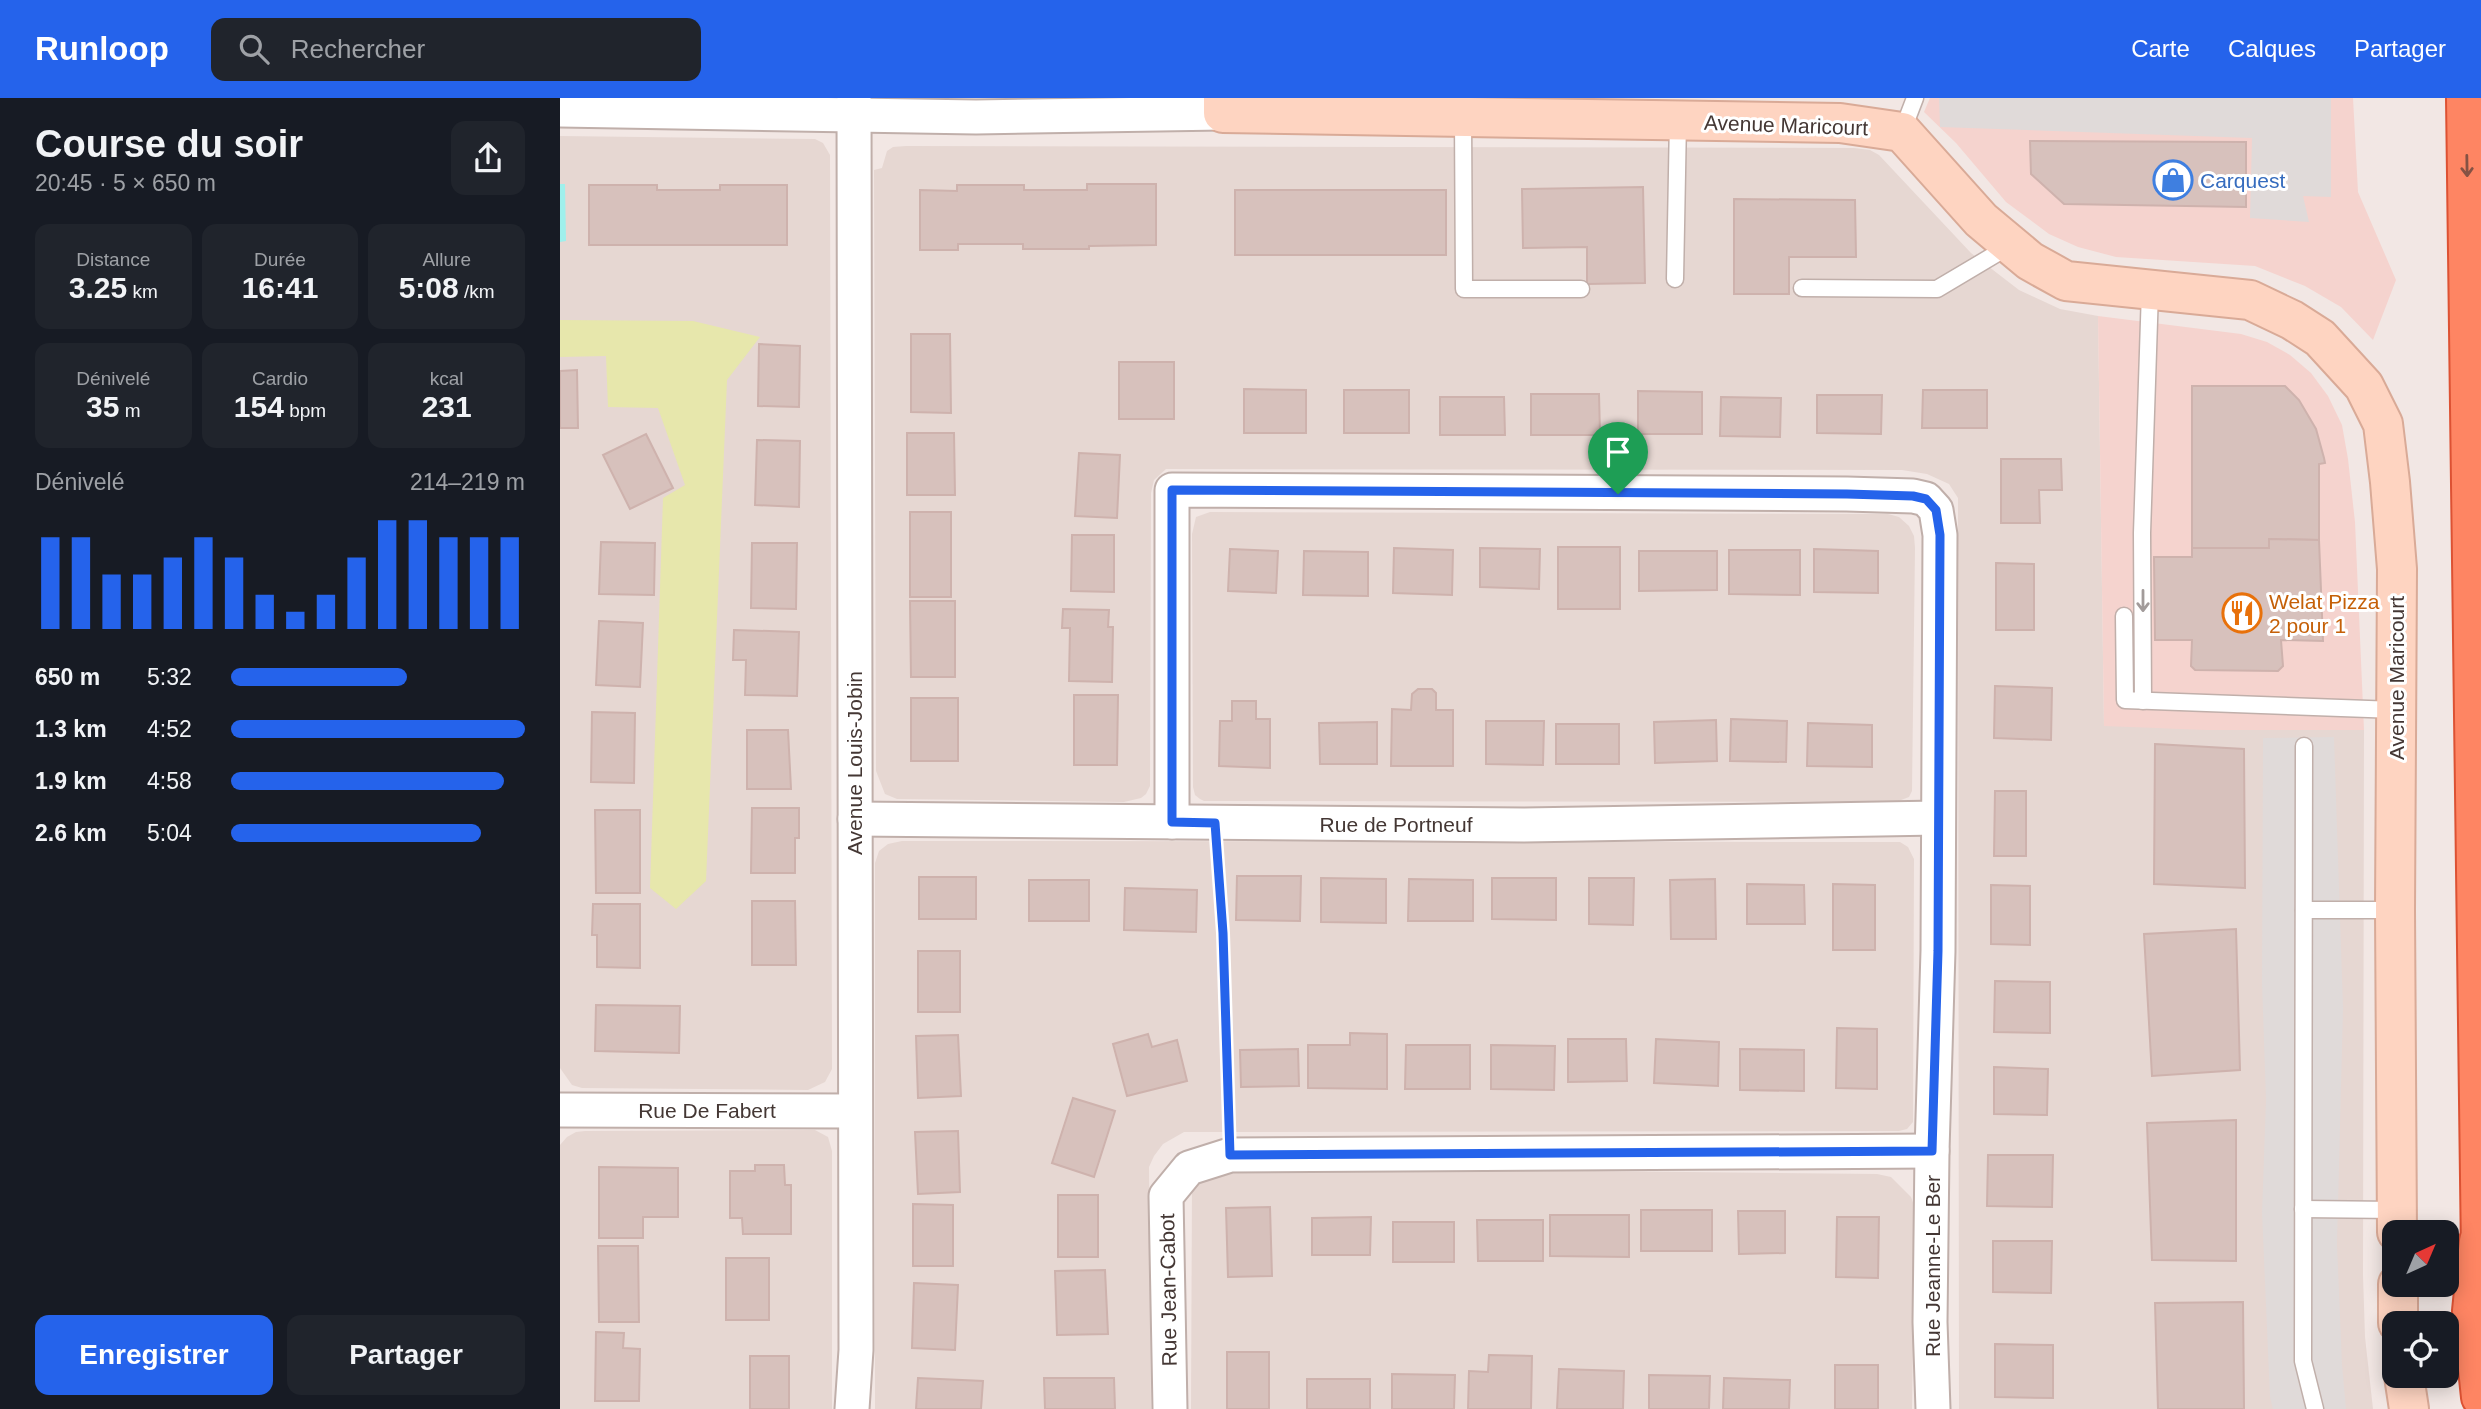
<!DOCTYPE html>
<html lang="fr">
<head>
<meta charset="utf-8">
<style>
	body { margin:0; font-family:Helvetica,sans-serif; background:#20242c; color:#f1f3f6; height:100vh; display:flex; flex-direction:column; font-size:26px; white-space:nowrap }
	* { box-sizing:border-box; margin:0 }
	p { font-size:23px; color:#9ea1a6 }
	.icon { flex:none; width:38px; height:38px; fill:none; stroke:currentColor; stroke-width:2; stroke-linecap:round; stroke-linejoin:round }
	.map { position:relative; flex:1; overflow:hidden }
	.side { display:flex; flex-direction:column; background:#171b24; width:560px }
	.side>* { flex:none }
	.needle { width:46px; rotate:44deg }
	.buttons { position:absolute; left:1822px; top:1122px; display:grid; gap:14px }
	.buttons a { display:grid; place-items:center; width:77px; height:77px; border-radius:14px; background:#171b24; box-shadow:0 4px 18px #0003; font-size:35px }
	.pin { position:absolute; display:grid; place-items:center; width:60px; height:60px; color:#fff; margin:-72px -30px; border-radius:50% 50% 50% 0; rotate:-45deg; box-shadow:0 0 7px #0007 }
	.pin .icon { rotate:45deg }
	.round { display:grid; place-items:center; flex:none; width:74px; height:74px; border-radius:14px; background:#20242c }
	.overview { display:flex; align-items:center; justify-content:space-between; height:119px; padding:0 35px }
	h1 { font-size:38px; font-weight:700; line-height:52px }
	.stats { display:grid; grid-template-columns:repeat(3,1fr); gap:10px; height:119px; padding:7px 35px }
	.stats div { display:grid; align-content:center; border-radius:14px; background:#20242c; text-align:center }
	.stats b { font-size:30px; font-weight:700 }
	.stats small { font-size:19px; font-weight:400 }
	.stats p { font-size:19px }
	.chart { height:196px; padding:14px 35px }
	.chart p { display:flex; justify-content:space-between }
	.chart svg { width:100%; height:126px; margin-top:7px; stroke:#2563eb; stroke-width:6 }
	.action { display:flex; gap:14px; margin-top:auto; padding:14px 35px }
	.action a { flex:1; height:80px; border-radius:14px; background:#2563eb; color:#fff; font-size:28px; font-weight:700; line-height:80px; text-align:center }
	.action a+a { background:#20242c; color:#f1f3f6 }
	ul { padding:0 35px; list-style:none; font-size:23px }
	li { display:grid; grid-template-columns:112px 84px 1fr; align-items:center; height:52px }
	li i { height:18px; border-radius:9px; background:#2563eb }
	header { display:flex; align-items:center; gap:42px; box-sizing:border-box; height:98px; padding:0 35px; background:#2563eb; color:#fff }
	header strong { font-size:33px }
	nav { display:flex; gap:38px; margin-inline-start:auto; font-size:24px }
	.search { width:490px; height:63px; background:#20242c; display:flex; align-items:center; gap:18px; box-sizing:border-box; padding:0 24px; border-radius:14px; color:#9ea1a6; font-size:26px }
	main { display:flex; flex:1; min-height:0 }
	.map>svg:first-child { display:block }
	.residential { fill:#e6d7d2 }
	.commercial { fill:#f5d3ce }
	.green { fill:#e7e7ac }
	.parking { fill:#e0dad9 }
	.water { fill:#9ff0ec }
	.building { fill:#d7c1bc; stroke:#ceb2ad; stroke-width:2 }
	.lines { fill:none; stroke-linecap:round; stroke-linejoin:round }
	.lane-casing { stroke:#c0afaa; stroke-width:19 }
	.street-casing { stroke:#c0afaa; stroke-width:37 }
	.secondary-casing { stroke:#d9aa97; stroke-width:42 }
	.highway-casing { stroke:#dd5233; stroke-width:42 }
	.path { stroke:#bfa098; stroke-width:4.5; stroke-dasharray:3.5 3.5; stroke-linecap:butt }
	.lane { stroke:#fff; stroke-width:16 }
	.street { stroke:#fff; stroke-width:33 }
	.secondary { stroke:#fed4c1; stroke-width:38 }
	.highway { stroke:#fe8563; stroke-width:38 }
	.oneway { stroke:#855244 }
	.oneway2 { stroke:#a29b9a }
	.route-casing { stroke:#fff; stroke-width:14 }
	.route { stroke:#2563eb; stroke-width:9 }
	.labels { text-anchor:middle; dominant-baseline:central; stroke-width:6; stroke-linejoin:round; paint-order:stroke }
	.street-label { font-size:21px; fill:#443734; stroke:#fff }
	.shop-label { font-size:21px; fill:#366cbe; stroke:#fff; text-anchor:start }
	.food-label { font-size:21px; fill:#c56008; stroke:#fff; text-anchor:start }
</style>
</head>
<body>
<header>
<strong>Runloop</strong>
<div class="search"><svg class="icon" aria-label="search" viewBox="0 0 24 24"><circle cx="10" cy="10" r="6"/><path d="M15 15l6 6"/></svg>Rechercher</div>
<nav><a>Carte</a><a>Calques</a><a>Partager</a></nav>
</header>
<main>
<section class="side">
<div class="overview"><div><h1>Course du soir</h1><p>20:45 · 5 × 650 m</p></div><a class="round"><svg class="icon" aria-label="share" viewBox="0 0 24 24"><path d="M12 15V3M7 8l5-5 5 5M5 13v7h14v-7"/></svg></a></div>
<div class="stats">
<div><p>Distance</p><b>3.25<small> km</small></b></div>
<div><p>Durée</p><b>16:41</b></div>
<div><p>Allure</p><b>5:08<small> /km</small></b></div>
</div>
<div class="stats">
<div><p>Dénivelé</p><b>35<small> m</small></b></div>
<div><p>Cardio</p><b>154<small> bpm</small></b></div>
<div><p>kcal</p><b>231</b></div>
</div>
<div class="chart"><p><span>Dénivelé</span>214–219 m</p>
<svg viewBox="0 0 160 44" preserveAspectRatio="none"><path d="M5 44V12M15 44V12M25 44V25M35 44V25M45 44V19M55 44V12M65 44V19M75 44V32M85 44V38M95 44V32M105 44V19M115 44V6M125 44V6M135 44V12M145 44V12M155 44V12"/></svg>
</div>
<ul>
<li><b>650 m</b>5:32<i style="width:60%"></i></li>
<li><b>1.3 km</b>4:52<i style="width:100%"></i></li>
<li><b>1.9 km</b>4:58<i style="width:93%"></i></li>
<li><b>2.6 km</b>5:04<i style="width:85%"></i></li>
</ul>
<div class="action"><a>Enregistrer</a><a>Partager</a></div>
</section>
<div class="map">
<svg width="1921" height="1311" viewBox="0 0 1921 1311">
	<rect width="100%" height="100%" fill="#f2e7e4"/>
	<g class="residential">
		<polygon points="0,38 255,41 263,45 270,57 272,971 265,984 248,992 22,990 12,987 0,970"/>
		<polygon points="346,48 1294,50 1310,52 1319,57 1411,155 1459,192 1500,211 1538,218 1544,627 1804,632 1803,1177 1805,1239 1813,1311 1399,1311 1398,400 1389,386 1367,376 1342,372 606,371 594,382 591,395 590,688 586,696 581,700 564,704 337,701 325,696 316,673 314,72 322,70 327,53 333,49"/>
		<polygon points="650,414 1328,416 1339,419 1349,428 1354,438 1355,450 1352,693 1349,699 1336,704 644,703 640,701 635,697 633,689 632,436 636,419"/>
		<polygon points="342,743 1340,744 1348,749 1354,761 1353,1024 1347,1031 1339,1033 624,1034 603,1046 594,1058 589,1069 591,1311 315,1311 315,765 319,753 328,746"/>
		<polygon points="255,1032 268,1039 272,1053 272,1311 0,1311 0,1047 7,1039 16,1034 25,1033"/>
		<polygon points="669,1069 1317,1076 1331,1079 1351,1099 1355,1110 1352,1311 631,1311 632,1087"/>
	</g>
	<g class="commercial">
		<polygon points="1370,0 1793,0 1798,94 1836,182 1813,242 1781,209 1745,188 1695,168 1556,159 1518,149 1489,136 1446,104 1396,45 1364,14"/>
		<polygon points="1538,218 1681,236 1707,244 1730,257 1751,275 1768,298 1782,327 1788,361 1795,424 1804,632 1647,632 1544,628"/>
	</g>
	<polygon class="green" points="0,222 133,223 200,239 167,282 146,783 116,811 90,790 103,400 125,387 98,310 48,309 46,258 0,259"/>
	<g class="parking">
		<polygon points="1379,0 1771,0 1771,99 1743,98 1749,124 1690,120 1692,40 1380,29"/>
		<polygon points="1774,639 1783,910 1777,1146 1782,1267 1786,1311 1713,1311 1710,1299 1702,1115 1706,1002 1702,885 1703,640"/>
	</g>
	<polygon class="water" points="0,86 5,86 6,143 0,144"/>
	<g class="building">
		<polygon points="1470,43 1686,44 1686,109 1504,106 1471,76"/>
		<polygon points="527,86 596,86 596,147 529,148 529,151 463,151 463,146 398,146 398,152 360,152 360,92 397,93 397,87 464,87 464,92 527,92"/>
		<polygon points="29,87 97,87 97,92 160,92 160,87 227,87 227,147 29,147"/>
		<polygon points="1083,89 1085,185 1027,186 1027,149 963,150 962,91"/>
		<rect x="675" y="92" width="211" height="65"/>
		<polygon points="1174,101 1295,102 1296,159 1229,159 1229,196 1174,196"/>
		<polygon points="351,236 390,236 391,315 351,314"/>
		<polygon points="199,246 240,248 239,309 198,308"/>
		<rect x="559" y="264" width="55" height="57"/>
		<polygon points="17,272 18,330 0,330 0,273"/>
		<polygon points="1632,288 1725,288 1739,302 1756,331 1764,360 1765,365 1759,366 1759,442 1709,441 1709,450 1632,450"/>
		<polygon points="684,291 746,292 746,335 684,335"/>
		<rect x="784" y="292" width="65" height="43"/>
		<polygon points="1363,292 1427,292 1427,330 1362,330"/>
		<polygon points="1078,293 1142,294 1142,336 1078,336"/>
		<polygon points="971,296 1039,296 1040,337 971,337"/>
		<polygon points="1257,297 1322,297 1321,336 1257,335"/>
		<polygon points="880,299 944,299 945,337 880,337"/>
		<polygon points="1161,299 1221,300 1220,339 1160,338"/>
		<polygon points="347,335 394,335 395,397 347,397"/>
		<polygon points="86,336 113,390 70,411 43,357"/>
		<polygon points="197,342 240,343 239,409 195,407"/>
		<polygon points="519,355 560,357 557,420 515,418"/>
		<polygon points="1441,361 1501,361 1502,392 1479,392 1480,425 1441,425"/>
		<rect x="350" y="414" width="41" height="85"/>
		<polygon points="512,437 554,437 554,494 511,493"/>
		<polygon points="1709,441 1759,442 1763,543 1721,542 1723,568 1718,573 1635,572 1631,568 1632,542 1595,542 1594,459 1632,459 1632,450 1709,450"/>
		<polygon points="41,444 95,445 94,497 39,496"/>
		<polygon points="192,445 237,445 236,511 191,510"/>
		<rect x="998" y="449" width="62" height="62"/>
		<polygon points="834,450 893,452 892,497 833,495"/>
		<polygon points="920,450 980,451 979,491 920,489"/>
		<polygon points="670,451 718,453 716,495 668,493"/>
		<polygon points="1254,451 1318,453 1318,495 1254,494"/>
		<polygon points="1169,452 1240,452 1240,497 1169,496"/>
		<polygon points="744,453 808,454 808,498 743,497"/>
		<polygon points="1079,453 1157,453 1157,492 1079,493"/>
		<polygon points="1436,465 1474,466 1474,532 1436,532"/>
		<polygon points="350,503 395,503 395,579 351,579"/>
		<polygon points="503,511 549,512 548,529 553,529 552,584 509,583 510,530 502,530"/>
		<polygon points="39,523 83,525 80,589 36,587"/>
		<polygon points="174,532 239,534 237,598 185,597 186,562 173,562"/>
		<polygon points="1435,588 1492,590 1491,642 1434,640"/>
		<polygon points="858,591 872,591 876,595 876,612 893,612 893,668 831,668 832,611 851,612 852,596"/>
		<polygon points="514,597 558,597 557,667 514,667"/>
		<rect x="351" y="600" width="47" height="63"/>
		<polygon points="672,603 696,603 696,621 710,621 710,670 659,668 660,623 672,623"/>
		<polygon points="32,614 75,615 74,685 31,684"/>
		<polygon points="1171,621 1227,623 1226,664 1170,663"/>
		<polygon points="1156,622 1157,663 1095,665 1094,624"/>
		<polygon points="926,623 984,623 983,667 926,666"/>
		<polygon points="817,624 817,666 760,666 759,625"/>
		<polygon points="1248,625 1312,627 1312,669 1247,668"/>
		<rect x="996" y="626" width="63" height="40"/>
		<polygon points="187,632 228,632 231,691 187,691"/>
		<polygon points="1595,646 1684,651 1685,790 1594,786"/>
		<polygon points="1435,693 1466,693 1466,758 1434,758"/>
		<polygon points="192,710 239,710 239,740 235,740 235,775 191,775"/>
		<polygon points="35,712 80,712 80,795 36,795"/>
		<polygon points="677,778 741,778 740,823 676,822"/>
		<rect x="359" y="779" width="57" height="42"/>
		<polygon points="761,780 826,781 826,825 761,824"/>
		<polygon points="932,780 996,780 996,822 932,821"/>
		<polygon points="1029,780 1074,780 1073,827 1029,826"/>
		<polygon points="849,781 913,782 913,823 848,823"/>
		<polygon points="1155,781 1156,841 1111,841 1110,782"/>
		<rect x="469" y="782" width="60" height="41"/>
		<polygon points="1187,786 1244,787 1245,826 1187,826"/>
		<polygon points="1273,786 1315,787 1315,852 1273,852"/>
		<polygon points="1431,787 1470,788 1470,847 1431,846"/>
		<polygon points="565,790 637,792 636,834 564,832"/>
		<polygon points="192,803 235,803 236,867 192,867"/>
		<polygon points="33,806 80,806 80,870 37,869 37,837 32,837"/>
		<polygon points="1676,831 1680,972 1592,978 1584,836"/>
		<rect x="358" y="853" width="42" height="61"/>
		<polygon points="1435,883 1490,884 1490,935 1434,934"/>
		<polygon points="36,907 120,908 119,955 35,953"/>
		<polygon points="1277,930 1317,931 1317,991 1276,990"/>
		<polygon points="790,935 827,936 827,991 748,990 748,947 790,947"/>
		<polygon points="588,936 592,949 617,942 627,983 567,998 553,946"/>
		<polygon points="398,937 401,998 358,1000 356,938"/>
		<polygon points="1008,941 1066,941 1067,983 1008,984"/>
		<polygon points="1096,941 1159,944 1158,988 1094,985"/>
		<polygon points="846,947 910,947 910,991 845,991"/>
		<polygon points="931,947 995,948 994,992 931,991"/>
		<polygon points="738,951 739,988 681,989 680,952"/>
		<polygon points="1180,951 1244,952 1244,993 1180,992"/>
		<polygon points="1434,969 1488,971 1487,1017 1434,1016"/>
		<polygon points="513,1000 555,1013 534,1079 492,1065"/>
		<polygon points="1676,1022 1676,1163 1592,1162 1587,1025"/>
		<polygon points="398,1033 400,1094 358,1096 355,1034"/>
		<polygon points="1428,1057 1493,1057 1492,1109 1427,1108"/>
		<polygon points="195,1067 224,1067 225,1087 231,1087 231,1136 183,1136 182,1120 170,1120 170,1073 195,1073"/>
		<polygon points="39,1069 118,1070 118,1119 83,1119 83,1140 39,1140"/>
		<rect x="498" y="1097" width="40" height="62"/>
		<polygon points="353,1106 393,1107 393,1168 353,1168"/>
		<polygon points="710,1109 712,1178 668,1179 666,1110"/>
		<rect x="1081" y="1112" width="71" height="41"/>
		<polygon points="1178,1113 1225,1113 1225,1155 1179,1156"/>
		<polygon points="990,1117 1069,1117 1069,1159 990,1158"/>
		<polygon points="811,1119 810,1157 752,1157 752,1120"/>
		<polygon points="1277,1119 1319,1119 1318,1180 1276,1179"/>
		<polygon points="917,1122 983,1122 983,1163 918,1163"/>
		<rect x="833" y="1124" width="61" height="40"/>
		<polygon points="1433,1143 1492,1143 1491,1195 1433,1194"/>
		<polygon points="38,1148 78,1148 79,1224 39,1224"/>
		<rect x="166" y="1160" width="43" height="62"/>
		<polygon points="545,1172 548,1236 497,1237 495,1173"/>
		<polygon points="354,1185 398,1187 395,1252 352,1250"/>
		<polygon points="1683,1204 1684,1311 1598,1311 1595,1205"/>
		<polygon points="36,1234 64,1235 63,1250 80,1251 79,1303 35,1303"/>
		<polygon points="1435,1246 1493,1247 1493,1300 1435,1299"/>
		<rect x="667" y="1254" width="42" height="57"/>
		<polygon points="929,1257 972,1258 971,1311 908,1311 909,1273 928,1274"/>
		<rect x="190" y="1258" width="39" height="53"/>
		<rect x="1275" y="1267" width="43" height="44"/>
		<polygon points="999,1271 1064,1273 1063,1311 997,1311"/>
		<polygon points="832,1276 895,1277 894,1311 832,1311"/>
		<polygon points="1089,1277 1150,1278 1149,1311 1089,1311"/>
		<polygon points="358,1280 423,1283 421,1311 356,1311"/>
		<polygon points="484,1280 554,1280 555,1311 485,1311"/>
		<polygon points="1164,1280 1230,1282 1229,1311 1163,1311"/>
		<rect x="747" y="1281" width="63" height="30"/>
	</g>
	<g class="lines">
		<g class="lane-casing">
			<g id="lane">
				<polyline points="903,20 904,191 1021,191"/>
				<polyline points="1342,34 1355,0"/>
				<polyline points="1115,181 1118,22"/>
				<polyline points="1242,190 1377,191 1451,147"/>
				<polyline points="1564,518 1565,602 1836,612"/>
				<polyline points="1583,603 1582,435 1590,193"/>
				<polyline points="1744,648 1743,1263 1755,1311"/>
				<polyline points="1744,812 1835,812"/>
				<polyline points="1743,1111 1836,1112"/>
			</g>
		</g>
		<g class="street-casing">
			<g id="street">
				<polyline points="0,12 416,19 663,15"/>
				<polyline points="295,721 964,727 1378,720"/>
				<polyline points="612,724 612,392 1287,396 1353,398 1366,401 1376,412 1380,437 1378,853 1372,1053 1370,1224 1373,1311"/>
				<polyline points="0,1012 294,1013"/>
				<polyline points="292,1311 296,1252 294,0"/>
				<polyline points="610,1311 606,1098 629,1070 670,1057 1372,1053"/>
			</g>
		</g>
		<g class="secondary-casing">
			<g id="secondary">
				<polyline points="663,0 663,15 1280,25 1342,34 1421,122 1470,163 1506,183 1690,202 1732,222 1760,240 1804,288 1823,326 1830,384 1837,471 1835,812 1837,1134"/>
				<polyline points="1838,1186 1838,1225"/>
				<polyline points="1844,1278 1849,1311"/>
			</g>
		</g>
		<g class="highway-casing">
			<g id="highway">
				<polyline points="1906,0 1921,1157"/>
				<polyline points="1919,1143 1912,1213 1921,1299"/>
			</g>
		</g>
		<polyline class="path" points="657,754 663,835 669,1029"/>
		<use href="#lane" class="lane"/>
		<use href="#street" class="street"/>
		<use href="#secondary" class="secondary"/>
		<use href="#highway" class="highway"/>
	</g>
	<defs><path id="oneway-shaft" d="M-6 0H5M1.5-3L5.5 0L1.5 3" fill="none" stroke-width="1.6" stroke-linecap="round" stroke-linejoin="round" transform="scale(1.75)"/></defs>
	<use class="oneway" href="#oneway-shaft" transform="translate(1907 68) rotate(89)"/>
	<use class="oneway2" href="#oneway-shaft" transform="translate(1583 503) rotate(90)"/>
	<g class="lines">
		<g class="route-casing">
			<polygon id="route" points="612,392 1287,396 1353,398 1366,401 1376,412 1380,437 1378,853 1372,1053 670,1057 663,835 655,725 612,724"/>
		</g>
		<use href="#route" class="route"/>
	</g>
	<defs>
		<g id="shop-ring" transform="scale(2.0125)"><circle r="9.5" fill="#fff" stroke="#3f7fe0" stroke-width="1.5"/><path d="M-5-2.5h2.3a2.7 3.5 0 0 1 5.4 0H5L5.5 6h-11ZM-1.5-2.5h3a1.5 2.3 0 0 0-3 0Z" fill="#3f7fe0"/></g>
		<g id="restaurant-ring" transform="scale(2.0125)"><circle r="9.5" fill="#fff" stroke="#e8710a" stroke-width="1.5"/><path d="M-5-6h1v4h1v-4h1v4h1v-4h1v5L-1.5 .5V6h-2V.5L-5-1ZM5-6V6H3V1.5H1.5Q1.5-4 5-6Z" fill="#e8710a"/></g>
	</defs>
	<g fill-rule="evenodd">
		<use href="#shop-ring" x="1613" y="82"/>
		<use href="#restaurant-ring" x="1682" y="515"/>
	</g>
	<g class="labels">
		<g class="street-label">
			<text transform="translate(1226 27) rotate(2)">Avenue Maricourt</text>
			<text transform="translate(1836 580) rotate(-90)">Avenue Maricourt</text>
			<text transform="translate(294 665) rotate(-90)">Avenue Louis-Jobin</text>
			<text x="836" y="726">Rue de Portneuf</text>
			<text x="147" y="1012">Rue De Fabert</text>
			<text transform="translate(1372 1168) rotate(-90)">Rue Jeanne-Le Ber</text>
			<text transform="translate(608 1192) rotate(-91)">Rue Jean-Cabot</text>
		</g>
		<g class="shop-label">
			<text x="1640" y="82">Carquest</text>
		</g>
		<g class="food-label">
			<text x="1709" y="503">Welat Pizza<tspan x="1709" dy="24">2 pour 1</tspan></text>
		</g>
	</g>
</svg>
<div class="buttons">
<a><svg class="needle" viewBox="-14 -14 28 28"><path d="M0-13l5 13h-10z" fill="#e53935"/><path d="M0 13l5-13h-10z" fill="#9ea1a6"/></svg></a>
<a><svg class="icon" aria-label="locate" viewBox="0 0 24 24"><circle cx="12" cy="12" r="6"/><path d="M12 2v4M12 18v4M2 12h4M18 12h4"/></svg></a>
</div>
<div class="pin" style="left:1058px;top:396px;background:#1e9e55"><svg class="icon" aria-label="arrive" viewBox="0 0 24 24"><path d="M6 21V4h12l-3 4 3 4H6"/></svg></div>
</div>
</main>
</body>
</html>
